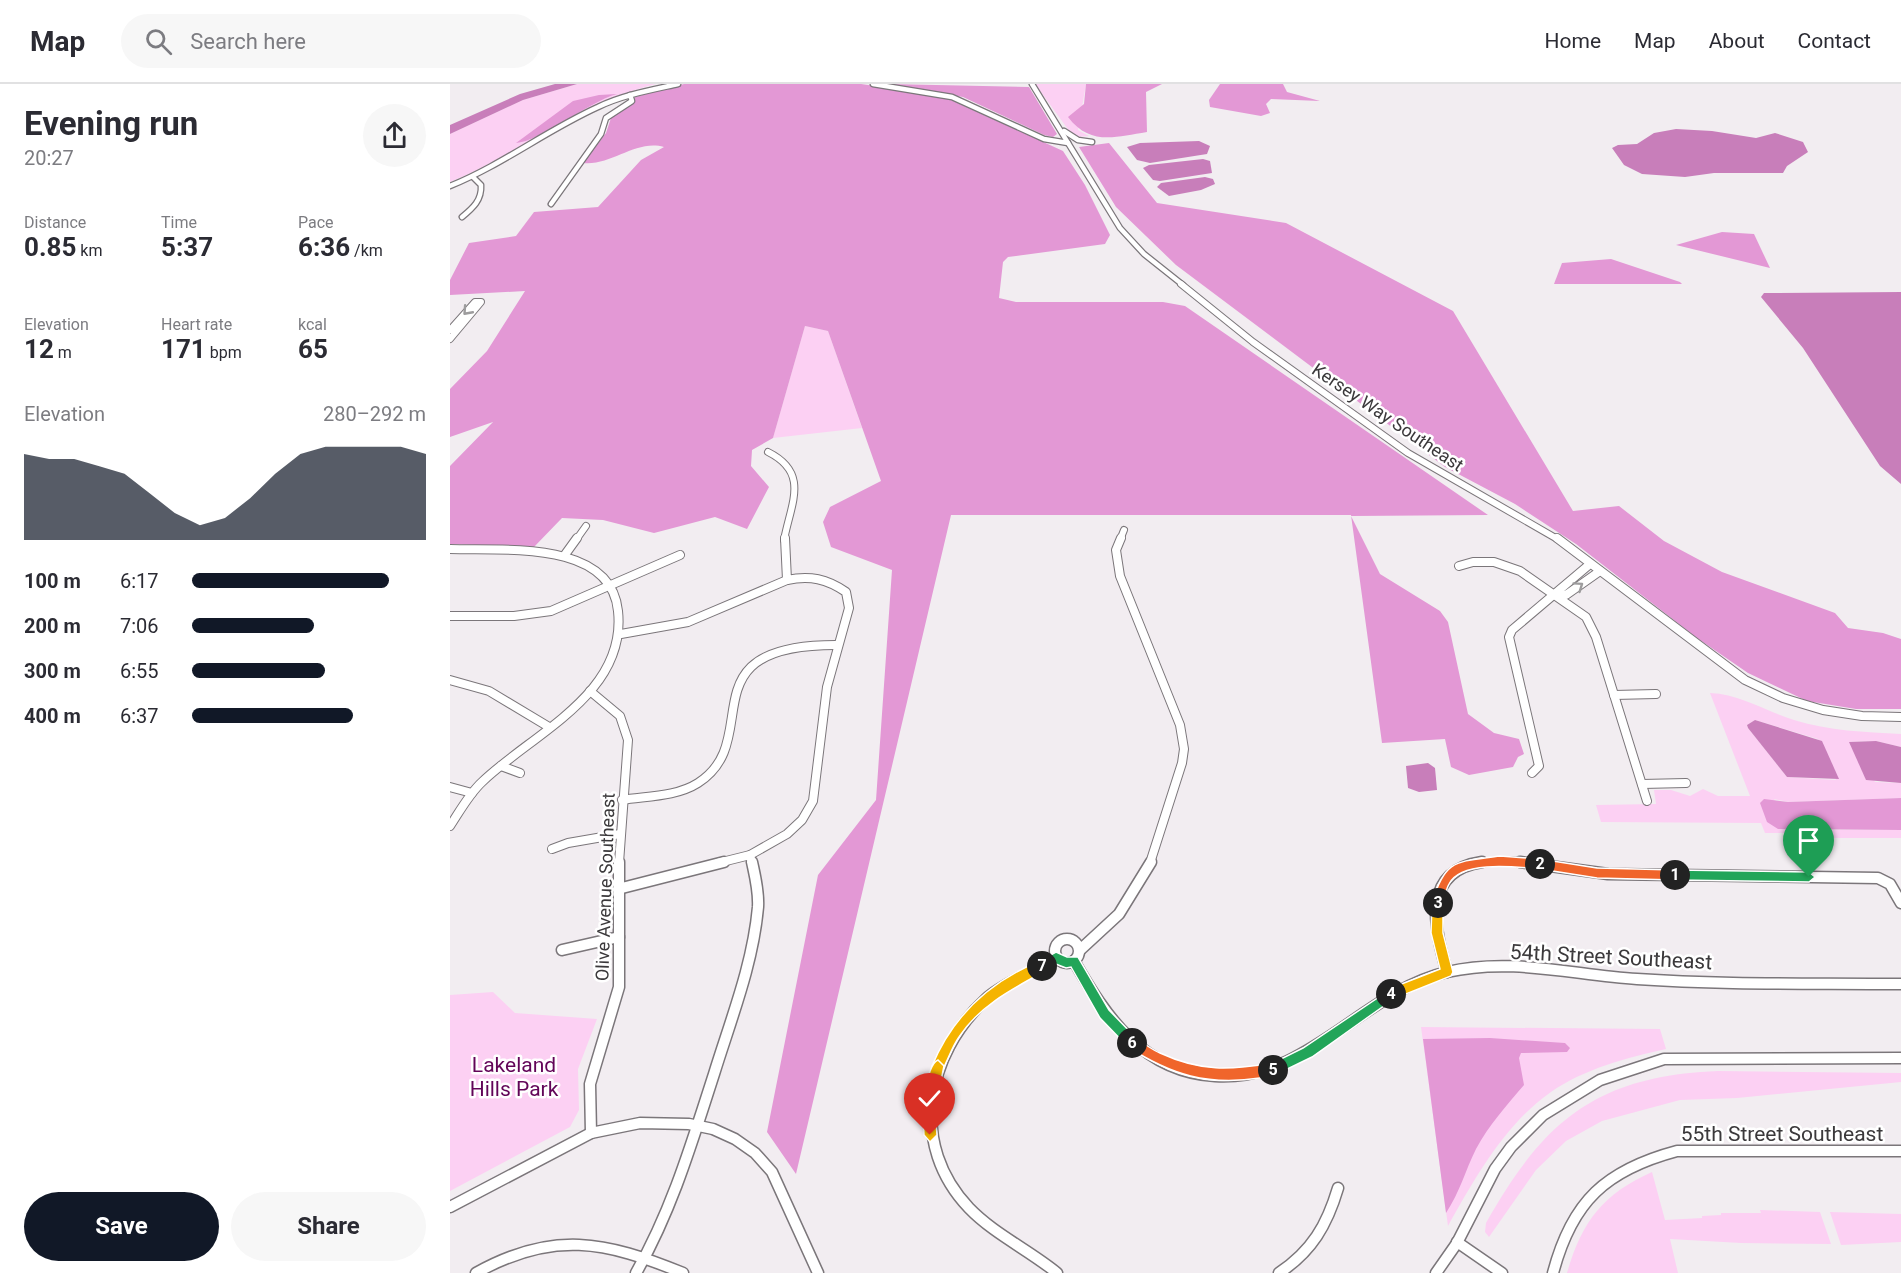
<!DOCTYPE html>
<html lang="en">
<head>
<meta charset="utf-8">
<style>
	body { margin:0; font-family:Roboto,sans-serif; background:#f7f7f7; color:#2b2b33; height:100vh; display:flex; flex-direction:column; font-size:22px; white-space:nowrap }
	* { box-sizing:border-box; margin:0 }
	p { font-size:20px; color:#7c7c81 }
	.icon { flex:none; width:33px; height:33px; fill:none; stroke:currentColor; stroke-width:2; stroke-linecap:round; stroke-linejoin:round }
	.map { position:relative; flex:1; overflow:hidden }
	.details { display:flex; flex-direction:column; background:#fff; width:450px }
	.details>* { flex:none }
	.pin { position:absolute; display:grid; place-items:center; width:51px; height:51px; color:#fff; margin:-62px -26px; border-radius:50% 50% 50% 0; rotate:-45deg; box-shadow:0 0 6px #0007 }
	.pin .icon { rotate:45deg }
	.km { position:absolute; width:30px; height:30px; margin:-15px; border-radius:50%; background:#222; color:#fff; font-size:16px; line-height:30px; text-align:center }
	.round { display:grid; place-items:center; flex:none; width:63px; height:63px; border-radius:32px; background:#f7f7f7 }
	.summary { display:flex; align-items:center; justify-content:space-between; height:102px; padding:0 24px }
	h1 { font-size:33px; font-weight:700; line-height:45px }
	.figures { display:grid; grid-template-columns:repeat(3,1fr); gap:9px; height:102px; padding:6px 24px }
	.figures div { display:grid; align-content:center }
	.figures b { font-size:26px; font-weight:700 }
	.figures small { font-size:16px; font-weight:400 }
	.figures p { font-size:16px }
	.chart { height:168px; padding:12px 24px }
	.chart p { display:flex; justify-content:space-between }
	.chart svg { width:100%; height:108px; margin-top:6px; fill:#111827; opacity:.7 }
	.button { display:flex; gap:12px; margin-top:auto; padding:12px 24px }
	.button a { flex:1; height:69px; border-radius:36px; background:#111827; color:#fff; font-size:24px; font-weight:700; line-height:69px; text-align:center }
	.button a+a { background:#f7f7f7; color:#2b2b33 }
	ul { padding:0 24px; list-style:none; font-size:20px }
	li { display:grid; grid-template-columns:96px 72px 1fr; align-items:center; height:45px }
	li i { height:15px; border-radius:8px; background:#111827 }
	header { display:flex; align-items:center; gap:36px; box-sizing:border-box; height:84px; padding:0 30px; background:#fff; border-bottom:2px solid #e1e1e2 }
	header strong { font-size:28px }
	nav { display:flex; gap:33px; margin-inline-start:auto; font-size:21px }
	.search { width:420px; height:54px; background:#f7f7f7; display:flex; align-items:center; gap:15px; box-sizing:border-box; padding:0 21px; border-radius:33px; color:#7c7c81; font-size:22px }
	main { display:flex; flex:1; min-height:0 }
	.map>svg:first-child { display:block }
	.green { fill:#fcd0f3; fill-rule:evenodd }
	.forest { fill:#e398d5 }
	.water { fill:#c87eba }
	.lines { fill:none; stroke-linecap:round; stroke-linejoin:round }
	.minor-far3-casing { stroke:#7b767a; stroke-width:7 }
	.minor-far2-casing { stroke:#7b767a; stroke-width:8 }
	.minor-far1-casing { stroke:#7b767a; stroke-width:10 }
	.minor-casing { stroke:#7b767a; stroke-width:13 }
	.minor-far3 { stroke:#fff; stroke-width:4.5 }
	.minor-far2 { stroke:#fff; stroke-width:6 }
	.minor-far1 { stroke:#fff; stroke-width:8 }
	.minor { stroke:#fff; stroke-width:10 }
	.oneway { stroke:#9d9c9d }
	.split-1 { fill:#22a559; stroke:#fff; stroke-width:1.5 }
	.split-2 { fill:#f0652b; stroke:#fff; stroke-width:1.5 }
	.split-3 { fill:#f0652b; stroke:#fff; stroke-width:1.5 }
	.split-4 { fill:#f5b400; stroke:#fff; stroke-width:1.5 }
	.split-5 { fill:#22a559; stroke:#fff; stroke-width:1.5 }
	.split-6 { fill:#f0652b; stroke:#fff; stroke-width:1.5 }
	.split-7 { fill:#22a559; stroke:#fff; stroke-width:1.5 }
	.split-8 { fill:#f5b400; stroke:#fff; stroke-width:1.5 }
	.split-9 { fill:#f5b400; stroke:#fff; stroke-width:1.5 }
	.labels { text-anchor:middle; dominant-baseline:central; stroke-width:5; stroke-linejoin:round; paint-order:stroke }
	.street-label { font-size:18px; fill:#3b393b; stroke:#fff }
	.near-street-label { font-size:21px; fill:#3b393b; stroke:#fff }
	.near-park-label { font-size:21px; fill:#620558; stroke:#fff }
</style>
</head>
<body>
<header>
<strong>Map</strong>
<div class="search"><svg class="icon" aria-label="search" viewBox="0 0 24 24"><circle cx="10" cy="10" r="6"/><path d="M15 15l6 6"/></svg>Search here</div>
<nav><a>Home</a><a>Map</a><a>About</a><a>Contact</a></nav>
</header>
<main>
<section class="details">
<div class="summary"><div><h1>Evening run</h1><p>20:27</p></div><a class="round"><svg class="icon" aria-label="share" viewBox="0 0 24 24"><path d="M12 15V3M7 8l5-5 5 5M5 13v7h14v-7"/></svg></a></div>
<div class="figures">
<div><p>Distance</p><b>0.85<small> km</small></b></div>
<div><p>Time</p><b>5:37</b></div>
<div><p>Pace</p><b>6:36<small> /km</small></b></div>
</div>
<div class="figures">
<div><p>Elevation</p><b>12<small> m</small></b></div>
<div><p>Heart rate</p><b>171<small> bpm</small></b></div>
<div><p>kcal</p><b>65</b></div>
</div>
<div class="chart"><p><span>Elevation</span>280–292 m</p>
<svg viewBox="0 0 160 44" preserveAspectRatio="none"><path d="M0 44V9L10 11L20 11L30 14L40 17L50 25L60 33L70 38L80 35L90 27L100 17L110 9L120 6L130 6L140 6L150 6L160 9V44z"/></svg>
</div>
<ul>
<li><b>100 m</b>6:17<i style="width:84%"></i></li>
<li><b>200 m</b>7:06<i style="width:52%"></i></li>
<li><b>300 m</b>6:55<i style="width:57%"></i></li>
<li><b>400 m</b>6:37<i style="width:69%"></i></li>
</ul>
<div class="button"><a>Save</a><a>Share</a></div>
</section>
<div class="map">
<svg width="1451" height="1189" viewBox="0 0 1451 1189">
	<rect width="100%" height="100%" fill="#f2edf1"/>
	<g class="green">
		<path d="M 127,0 L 206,0 C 130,19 72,69 0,98 L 0,50 L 73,16 Z"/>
		<polygon points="585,0 636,0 628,46 639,52 627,53 620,48"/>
		<polygon points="355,242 378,247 412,344 323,354"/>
		<path d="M 1260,609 C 1290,610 1315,627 1344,636 C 1380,647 1414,648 1451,650 L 1451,663 L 1426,657 L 1399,658 L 1425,698 L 1451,699 L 1451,714 L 1338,718 L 1324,715 L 1348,746 L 1451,746 L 1451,754 L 1341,754 L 1338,749 L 1315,749 L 1311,739 L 1151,738 L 1146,721 L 1206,720 L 1204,706 L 1221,706 L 1240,712 L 1253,705 L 1268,712 L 1300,712 ZM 1305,636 L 1368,655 L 1386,696 L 1337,693 L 1298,644 L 1297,641 Z"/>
		<polygon points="43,908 65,929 147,935 128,985 129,1026 120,1043 0,1107 0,911"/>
		<path d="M 971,943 L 1210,945 L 1216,965 C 1176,974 1134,985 1101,1008 C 1055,1040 1025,1094 998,1142 Z"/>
		<path d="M 1268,987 L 1451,989 L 1451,998 L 1287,1014 L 1230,1016 L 1152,1037 L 1116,1057 L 1086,1086 L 1039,1153 L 1035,1148 L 1036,1139 C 1094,1036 1147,992 1268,987 Z"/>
		<path d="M 1202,1088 L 1215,1136 L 1252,1134 L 1252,1132 L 1271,1131 L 1271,1129 L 1311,1129 L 1310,1126 L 1370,1128 L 1381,1160 L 1291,1159 L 1220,1155 L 1228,1189 L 1117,1189 C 1132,1137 1153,1110 1202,1088 Z"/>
		<polygon points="1380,1128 1451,1130 1451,1158 1391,1161"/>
	</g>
	<g class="forest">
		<path d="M 234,0 L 411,0 L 490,11 L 613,67 L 635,101 L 660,151 L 655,160 L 558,173 L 553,178 L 549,214 L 566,218 L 713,218 L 735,222 L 1038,431 L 901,432 L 930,490 L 990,527 L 998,538 L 1018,630 L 1044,649 L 1069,655 L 1074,670 L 1068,673 L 1063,683 L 1019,691 L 1001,683 L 995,655 L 932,659 L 901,431 L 501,431 L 346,1090 L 317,1048 L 368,791 L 426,716 L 442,486 L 381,463 L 373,438 L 380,423 L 431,397 L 378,247 L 355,242 L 323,354 L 302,366 L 301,382 L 319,403 L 297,445 L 265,433 L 204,449 L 153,436 L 112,434 L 84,463 L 0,460 L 0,382 L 43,338 L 0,353 L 0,305 L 37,267 L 75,207 L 0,211 L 0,196 L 19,159 L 66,152 L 84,128 L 148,123 L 191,76 L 214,63 C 186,55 162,82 133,79 L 156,49 L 161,34 L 181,20 L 185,13 Z"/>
		<polygon points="439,0 579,3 607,50 603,53 594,51 513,13"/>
		<path d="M 636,0 L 712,0 L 696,8 L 697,48 C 665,53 640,62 618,33 L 634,20 Z"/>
		<polygon points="770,0 833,0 837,8 870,17 821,15 816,20 820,29 811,32 760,23 759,16"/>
		<path d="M 167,10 C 138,18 89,58 66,59 L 123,17 L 149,11 Z"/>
		<polygon points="659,59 707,119 836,139 1003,227 1123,427 1169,422 1214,457 1272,488 1385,529 1398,544 1433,549 1451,555 1451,625 1406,625 1357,617 1298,589 1247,554 1126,460 1065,420 995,383 726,181 666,123 629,63"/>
		<polygon points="1272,148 1304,150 1320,184 1226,161"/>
		<polygon points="1161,175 1230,198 1232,200 1104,200 1112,179"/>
		<polygon points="1451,714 1451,746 1328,745 1317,738 1310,719 1314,715 1338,718"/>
		<path d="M 1040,954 L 1115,959 L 1120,964 L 1117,968 L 1071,969 L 1069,974 L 1074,1001 C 1056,1022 1039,1041 1026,1065 C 1015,1087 1010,1108 996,1129 L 973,955 Z"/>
	</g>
	<g class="water">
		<polygon points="105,0 127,0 73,16 0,50 0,41 70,10"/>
		<polygon points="1226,45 1262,47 1306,54 1325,49 1353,58 1358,68 1337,82 1333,89 1264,89 1235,93 1192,90 1174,81 1162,64 1168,61 1187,60 1204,49"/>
		<polygon points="749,57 760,62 757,70 700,79 687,76 677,63 690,59"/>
		<polygon points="753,75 760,77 762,89 710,97 703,96 693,84 699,81"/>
		<polygon points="755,93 763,95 765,100 751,106 719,112 707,103 711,99"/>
		<polygon points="1451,208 1451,400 1430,382 1353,264 1311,213 1314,209"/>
		<polygon points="1305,636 1372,657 1389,695 1337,693 1298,644 1297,641"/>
		<polygon points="1426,657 1451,663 1451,699 1416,696 1399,658"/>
		<polygon points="978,679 985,684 987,706 969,708 958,704 956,682"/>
	</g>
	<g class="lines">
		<g class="minor-far3-casing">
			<g id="minor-far3">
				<polyline points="423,0 502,13 594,55 618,59"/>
				<polyline points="582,0 670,144 694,170 733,201"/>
				<polyline points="614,47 628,56 642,58"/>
				<path d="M 0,102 C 52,81 97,46 148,23 C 173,11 201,6 228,0"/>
				<polyline points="101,120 151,50 156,34 182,17 180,11"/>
				<path d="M 12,133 C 23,124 32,116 31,101 L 23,93"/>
			</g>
		</g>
		<g class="minor-far2-casing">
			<g id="minor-far2">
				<polyline points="731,200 803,258 958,369 1109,456"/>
				<polyline points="0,246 25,218 31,218 0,255"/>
				<path d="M 318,368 C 360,389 341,419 334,456"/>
				<polyline points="126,456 136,442"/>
				<polyline points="670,456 674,446"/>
			</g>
		</g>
		<g class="minor-far1-casing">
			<g id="minor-far1">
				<polyline points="671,454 666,466 670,492 730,641 734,665 732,679 700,779"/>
				<polyline points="1107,454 1295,596 1333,614 1373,626 1412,632 1451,633"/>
				<path d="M 0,465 C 51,467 161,455 168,527 C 177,610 83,649 32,698 C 19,710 10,727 0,742"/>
				<polyline points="114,472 127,454"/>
				<polyline points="1009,482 1023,478 1044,478 1070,487 1136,533 1146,553 1197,717"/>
				<polyline points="1108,510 1116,511 1150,487"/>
				<polyline points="0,532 64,532 101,527 230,471"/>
				<polyline points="171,550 238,538 337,496"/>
				<polyline points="0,596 39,607 99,643"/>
				<polyline points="140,607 170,632 178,656 169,779"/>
				<polyline points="1164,611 1206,610"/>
				<polyline points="51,682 70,689"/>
				<polyline points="1082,689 1089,682 1059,553 1062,546 1140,480"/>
				<polyline points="1192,700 1236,699"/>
				<polyline points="0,703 22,709"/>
				<path d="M 172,716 C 196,712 226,713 248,699 C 317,655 232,560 388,561"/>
				<polyline points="102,765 118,759 170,750"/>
				<polyline points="268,779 300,771"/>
				<path d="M 302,779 L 300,771 L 337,750 L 352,736 L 363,717 L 377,603 L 399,524 L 396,508 C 377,495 360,491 337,496 L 335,454"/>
				<polyline points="1023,779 1059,777 1084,779"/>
			</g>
		</g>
		<g class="minor-casing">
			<g id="minor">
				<polyline points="1070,778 1158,790 1428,794 1440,800 1451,819"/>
				<polyline points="168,805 274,778"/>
				<circle cx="617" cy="867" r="12"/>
				<polyline points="112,866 169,853"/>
				<polyline points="630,866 669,830 701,778"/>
				<path d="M 606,873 C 585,888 553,899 536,915 C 475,971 459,1061 519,1124 C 544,1150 579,1166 607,1189"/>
				<path d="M 624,877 C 656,933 693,988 765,992 C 858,998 912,908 997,888 C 1061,873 1123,891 1187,895 C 1275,901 1363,899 1451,900"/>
				<path d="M 997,888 C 984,843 971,787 1032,778"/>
				<polyline points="141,1049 140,1000 169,903 169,778"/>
				<polyline points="0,1123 141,1049 190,1039 239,1040 263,1045 285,1055 305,1069 322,1088 368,1189"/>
				<polyline points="1007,1158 1052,1189"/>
				<path d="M 26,1189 C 103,1146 155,1157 233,1189"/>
				<path d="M 186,1189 C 222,1126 242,1058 264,990 C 281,935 303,880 308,823 C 309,807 305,792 302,778"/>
				<path d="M 829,1189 C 862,1167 877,1141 888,1104"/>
				<polyline points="986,1189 1007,1159 1045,1085 1061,1063 1093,1031 1150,996 1214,975 1451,974"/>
				<path d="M 1103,1189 C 1122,1117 1156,1086 1227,1067 L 1451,1067"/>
			</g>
		</g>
		<use href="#minor-far3" class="minor-far3"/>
		<use href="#minor-far2" class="minor-far2"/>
		<use href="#minor-far1" class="minor-far1"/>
		<use href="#minor" class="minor"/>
	</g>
	<defs><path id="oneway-chevron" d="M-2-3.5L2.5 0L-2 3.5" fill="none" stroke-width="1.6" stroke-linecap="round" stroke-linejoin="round" transform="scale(1.5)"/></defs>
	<g class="oneway">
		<use href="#oneway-chevron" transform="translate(17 227) rotate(132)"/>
		<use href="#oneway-chevron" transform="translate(1129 502) rotate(-35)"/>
	</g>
	<polygon class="split-1" points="1225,786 1359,788 1365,793 1359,798 1225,796 1219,791"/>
	<polygon class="split-2" points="1090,775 1147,784 1225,786 1230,791 1225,796 1147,794 1090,785 1084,780"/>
	<path class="split-3" d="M 1050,772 L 1090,775 L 1095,780 L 1090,785 C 1067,783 1011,776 999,800 C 995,807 995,815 992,823 L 984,823 L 982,819 C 995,774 1007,778 1050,772 Z"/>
	<polygon class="split-4" points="988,814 993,819 993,849 1003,888 1001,892 941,916 936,914 936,906 990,885 981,849 982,819"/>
	<polygon class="split-5" points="941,905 945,906 945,914 862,973 823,992 819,990 819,981 853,964"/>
	<path class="split-6" d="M 682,953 C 692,957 700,965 710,969 C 751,988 780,986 823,979 L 830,986 C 826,994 818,993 810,994 C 758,1002 721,991 678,963 L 678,954 Z"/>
	<polygon class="split-7" points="606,868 617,873 628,873 659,926 686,954 686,963 678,963 650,934 621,883 616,884 606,880 592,887 588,886 588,878"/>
	<path class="split-8" d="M 592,876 L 597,878 L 597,886 C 564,904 530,921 509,953 C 502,963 498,976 492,987 L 484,987 L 482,982 C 503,931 540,897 592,876 Z"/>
	<path class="split-9" d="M 488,976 L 494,982 L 485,1026 L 487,1051 L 480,1058 L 474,1051 C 473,1036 474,982 488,976 Z"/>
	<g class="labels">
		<g class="street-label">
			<text transform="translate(938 333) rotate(34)">Kersey Way Southeast</text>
			<text transform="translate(155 803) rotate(-88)">Olive Avenue Southeast</text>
		</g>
		<g class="near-street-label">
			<text transform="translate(1161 873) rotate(3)">54th Street Southeast</text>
			<text x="1332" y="1050">55th Street Southeast</text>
		</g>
		<g class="near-park-label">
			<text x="64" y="981">Lakeland<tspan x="64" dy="24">Hills Park</tspan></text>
		</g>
	</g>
</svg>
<div class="pin" style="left:1359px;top:793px;background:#1e9e55"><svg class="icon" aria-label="arrive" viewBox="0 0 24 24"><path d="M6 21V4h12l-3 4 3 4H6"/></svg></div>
<div class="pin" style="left:480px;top:1051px;background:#d93025"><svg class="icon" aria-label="check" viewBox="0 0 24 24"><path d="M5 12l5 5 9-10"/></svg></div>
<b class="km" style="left:1225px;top:791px">1</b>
<b class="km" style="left:1090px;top:780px">2</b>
<b class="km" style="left:988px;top:819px">3</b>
<b class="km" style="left:941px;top:910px">4</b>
<b class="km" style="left:823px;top:986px">5</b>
<b class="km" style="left:682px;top:959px">6</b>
<b class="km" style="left:592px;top:882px">7</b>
</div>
</main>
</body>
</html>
